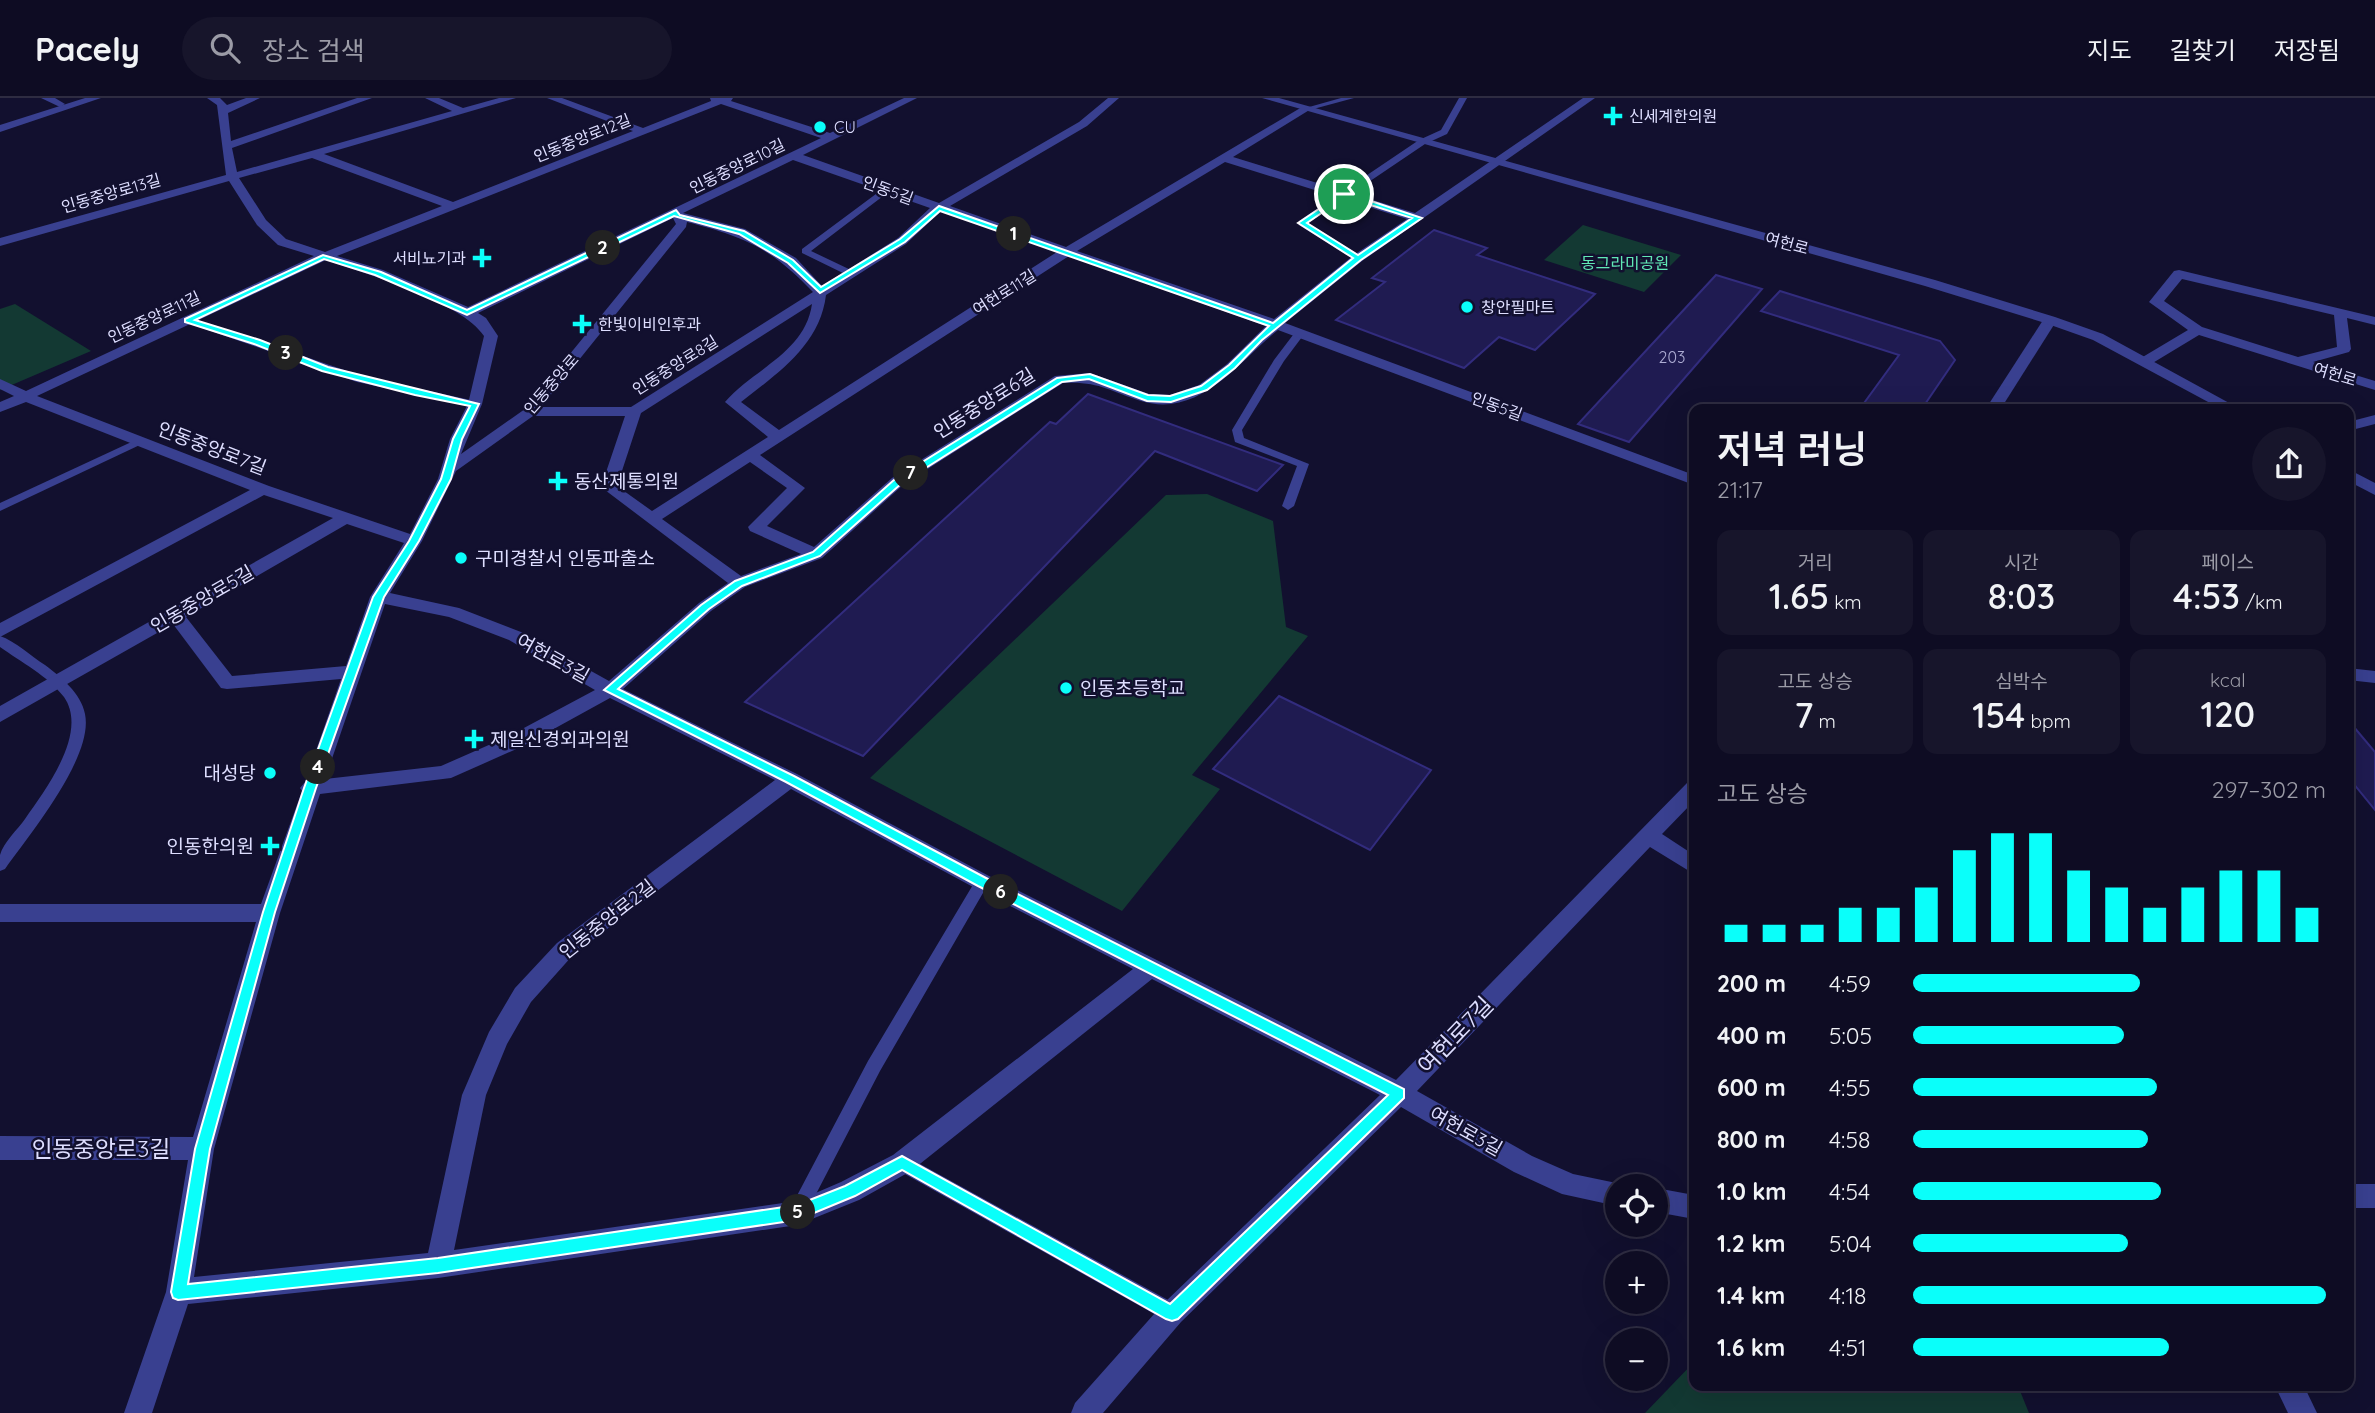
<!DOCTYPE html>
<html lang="ko">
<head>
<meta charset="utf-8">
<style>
	body { margin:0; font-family:Quicksand,"Noto Sans KR",sans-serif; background:#17152b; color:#f1f3f6; height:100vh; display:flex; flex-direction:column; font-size:26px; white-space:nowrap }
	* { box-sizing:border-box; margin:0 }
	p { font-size:23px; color:#9b9ba6 }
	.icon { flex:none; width:38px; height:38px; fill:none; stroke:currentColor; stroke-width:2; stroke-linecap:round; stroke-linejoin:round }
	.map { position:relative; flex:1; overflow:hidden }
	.side { position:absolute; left:1689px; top:306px; width:665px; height:987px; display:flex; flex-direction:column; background:#0e0c23; border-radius:14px; box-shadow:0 7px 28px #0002,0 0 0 2px #2e2c41 }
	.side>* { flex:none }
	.controls { position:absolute; left:1605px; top:1076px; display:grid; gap:14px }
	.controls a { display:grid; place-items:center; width:63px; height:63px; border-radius:50%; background:#0e0c23; box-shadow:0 7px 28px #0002,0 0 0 2px #2e2c41; font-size:35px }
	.pin { position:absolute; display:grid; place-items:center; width:60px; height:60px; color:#fff; margin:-30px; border:4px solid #fff; border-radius:50%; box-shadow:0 2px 7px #0007 }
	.km { position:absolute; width:35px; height:35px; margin:-18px; border-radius:50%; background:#222; color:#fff; font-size:19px; line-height:35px; text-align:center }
	.round { display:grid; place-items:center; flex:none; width:74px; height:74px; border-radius:37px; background:#17152b }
	.head { display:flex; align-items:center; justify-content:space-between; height:119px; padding:0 28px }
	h1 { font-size:38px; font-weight:600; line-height:52px }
	.stats { display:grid; grid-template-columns:repeat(3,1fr); gap:10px; height:119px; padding:7px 28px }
	.stats div { display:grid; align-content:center; border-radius:14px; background:#17152b; text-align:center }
	.stats b { font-size:35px; font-weight:600 }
	.stats small { font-size:19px; font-weight:400 }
	.stats p { font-size:19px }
	.chart { height:196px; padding:14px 28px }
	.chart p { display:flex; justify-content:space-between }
	.chart svg { width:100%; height:126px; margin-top:7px; stroke:#0afffa; stroke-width:6 }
	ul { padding:0 28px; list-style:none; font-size:23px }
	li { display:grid; grid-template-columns:112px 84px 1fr; align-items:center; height:52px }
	li i { height:18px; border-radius:9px; background:#0afffa }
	header { display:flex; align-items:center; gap:42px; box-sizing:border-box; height:98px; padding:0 35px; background:#0e0c23; border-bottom:2px solid #2e2c41 }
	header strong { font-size:33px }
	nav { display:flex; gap:38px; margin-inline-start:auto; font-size:24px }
	.search { width:490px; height:63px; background:#17152b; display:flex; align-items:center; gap:18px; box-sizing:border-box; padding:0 24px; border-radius:38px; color:#9b9ba6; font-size:26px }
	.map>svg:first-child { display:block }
	.green { fill:#133933 }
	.building { fill:#1f1b51; stroke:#322c7e; stroke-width:2 }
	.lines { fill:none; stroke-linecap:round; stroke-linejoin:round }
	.service { fill:#394090; fill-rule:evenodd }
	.minor { fill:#394090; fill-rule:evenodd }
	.tertiary { fill:#394090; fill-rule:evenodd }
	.route { fill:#0afffa; stroke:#fff; stroke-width:2; fill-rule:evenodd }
	.poi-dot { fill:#0afffa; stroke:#12102f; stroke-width:2.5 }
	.labels { text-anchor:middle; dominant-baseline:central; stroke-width:5; stroke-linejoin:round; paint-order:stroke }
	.far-poi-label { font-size:16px; fill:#dedeff; stroke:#12102f; text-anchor:start }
	.far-street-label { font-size:16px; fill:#dedeff; stroke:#12102f }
	.far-park-label { font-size:16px; fill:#61e8b6; stroke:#12102f }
	.number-label { font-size:16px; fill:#aeadd4 }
	.street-label { font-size:19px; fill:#dedeff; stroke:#12102f }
	.poi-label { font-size:19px; fill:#dedeff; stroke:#12102f; text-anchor:start }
	.near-street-label { font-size:23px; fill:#dedeff; stroke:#12102f }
</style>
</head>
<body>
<header>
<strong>Pacely</strong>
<div class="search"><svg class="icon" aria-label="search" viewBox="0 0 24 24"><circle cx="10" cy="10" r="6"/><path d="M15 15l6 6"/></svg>장소 검색</div>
<nav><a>지도</a><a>길찾기</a><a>저장됨</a></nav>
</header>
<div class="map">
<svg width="2375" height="1315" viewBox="0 0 2375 1315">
	<rect width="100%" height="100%" fill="#12102f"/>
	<g class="green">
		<polygon points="1583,127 1681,157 1644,194 1544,162"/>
		<polygon points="15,206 91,253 0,292 0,211"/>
		<polygon points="1207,396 1273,423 1286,529 1308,538 1192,677 1220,691 1122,813 870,680 1166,397"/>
		<polygon points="1694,1264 1694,1288 2018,1288 2029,1315 1645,1315"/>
	</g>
	<g class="building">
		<polygon points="1434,132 1487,150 1477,157 1595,196 1535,252 1499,239 1464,270 1336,222 1385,184 1372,180"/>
		<polygon points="1716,177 1762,191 1629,344 1578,326"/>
		<polygon points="1780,193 1940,243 1955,262 1921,312 1859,312 1899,257 1761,213"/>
		<polygon points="1088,296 1283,367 1257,393 1155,353 863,658 745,604 1050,324 1056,326"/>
		<polygon points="1279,598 1431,672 1370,752 1213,671"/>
		<polygon points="2348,622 2375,654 2375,712 2348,679"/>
	</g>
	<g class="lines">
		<g class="service">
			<polygon points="1341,0 1354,0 1306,13 1302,11"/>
			<polygon points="1459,0 1467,0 1447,36 1425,46 1308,125 1361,158 1361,162 1355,162 1299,127 1299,123 1419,42 1441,32"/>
			<polygon points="884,90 891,92 811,153 853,173 853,177 847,177 802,155 802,151"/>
			<polygon points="185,220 191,220 365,279 475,303 480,306 475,309 357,284 185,224"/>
			<polygon points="1300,232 1305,235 1284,263 1242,332 1244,340 1309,366 1294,408 1288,412 1282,408 1297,368 1235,344 1232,332 1274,262 1296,233"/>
			<polygon points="140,340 145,343 144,345 0,413 0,405"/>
			<path d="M 0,538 C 15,543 31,558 45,567 C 61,579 81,595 85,616 C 94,659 29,737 5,771 L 0,773 C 0,768 0,761 0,757 C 3,745 18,731 25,721 C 45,692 89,635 64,599 C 48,578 21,564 0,549 Z"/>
			<polygon points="982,778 987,780 990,784 987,788 880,973 803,1121 797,1124 791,1121 788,1115 791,1109 868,963 977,780"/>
			<polygon points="902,1056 1179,1208 1182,1215 1179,1222 1172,1225 1165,1222 896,1071 893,1065 896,1059"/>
		</g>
		<g class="minor">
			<polygon points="41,0 55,0 65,6 60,9"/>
			<path d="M 207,0 L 220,0 L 227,7 L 246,0 L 260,0 L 228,15 L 231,43 L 357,0 L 372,0 L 232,50 L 237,74 L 452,13 L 425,0 L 439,0 L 463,10 L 499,0 L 516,0 L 324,56 L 453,104 L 633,33 L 547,0 L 562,0 L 643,30 L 711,3 L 710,0 L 733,0 L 731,3 L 830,35 L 904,0 L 917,0 L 803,57 L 939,105 L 1079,24 L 1108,0 L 1119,0 L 1087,28 L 950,108 L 1066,149 L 1302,9 L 1311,11 L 1233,59 L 1415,115 L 1583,0 L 1595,0 L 1362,163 L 1285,225 L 1694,377 L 1694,387 L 1278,232 C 1239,263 1200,321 1141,303 C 1109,293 1099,283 1063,285 L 904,386 L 822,460 L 745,489 L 711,513 L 623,591 L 797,676 L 989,778 L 1396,982 L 1687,685 L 1694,683 L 1694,703 L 1662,736 L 1694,757 L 1694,776 L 1650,749 L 1417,993 L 1532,1058 L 1573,1076 L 1626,1087 L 1617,1088 L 1617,1108 L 1562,1096 L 1514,1074 L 1401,1009 L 1181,1224 L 1103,1315 L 1071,1315 L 1075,1305 L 1163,1206 L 1380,997 L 1152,881 L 911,1073 L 859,1102 L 797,1127 L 438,1180 L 188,1206 L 152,1315 L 124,1315 L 166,1194 L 188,1062 L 0,1062 L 0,1038 L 193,1039 L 256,824 L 0,824 L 0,806 L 261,806 L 302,693 L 300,690 L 305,684 L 341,581 L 227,591 L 221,590 L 173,526 L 0,624 L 0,608 L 333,420 L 264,397 L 0,539 L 0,525 L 250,392 L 26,304 L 0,314 L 0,304 L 14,298 L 0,291 L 0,281 L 26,293 L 314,158 L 278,147 L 257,127 L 229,83 L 0,148 L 0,140 L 226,77 L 217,7 ZM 721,6 L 821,40 L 468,209 L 383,172 L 337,158 ZM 312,60 L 442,108 L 325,154 L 286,141 L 266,122 L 239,80 ZM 793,62 L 930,110 L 898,140 L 822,188 L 796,160 L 745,131 L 683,115 ZM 1225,64 L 1407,121 L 1354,157 L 1274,221 L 1077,153 ZM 941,113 L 1057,154 L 779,332 L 741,304 C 778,275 820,247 826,197 L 906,146 ZM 673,120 L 676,126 L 525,311 L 461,356 L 482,306 L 498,238 L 486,220 L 478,215 ZM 687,124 C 745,139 771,150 813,194 L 631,309 L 541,309 L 686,129 ZM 1069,158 L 1266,228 L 1227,266 L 1199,287 L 1170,297 L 1149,296 L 1090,275 L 1055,278 L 892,380 L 814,449 L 767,428 L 805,390 L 760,357 ZM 326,162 C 367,176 462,204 484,238 L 468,306 L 450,341 L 438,381 L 410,436 L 269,388 L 37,298 ZM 812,206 C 805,255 753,271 725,304 L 768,339 L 652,413 L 617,388 L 641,315 ZM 533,318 L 625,318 L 601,389 L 728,485 L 699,505 L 609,583 L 521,534 L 459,510 L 390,495 L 422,443 L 456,373 ZM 750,364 L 787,390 L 748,429 L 750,433 L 801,456 L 741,478 L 662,421 ZM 347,426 L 404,445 L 370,499 L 346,568 L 232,578 L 186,519 ZM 385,506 L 449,519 L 509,542 L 595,592 L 507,639 L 441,668 L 325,681 ZM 610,600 L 775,682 L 557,845 L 515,890 L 489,934 L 462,997 L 428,1155 L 194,1179 L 214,1051 L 280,815 L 320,696 L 451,680 L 521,649 ZM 791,691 L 975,790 L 1133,871 L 893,1057 L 841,1084 L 797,1103 L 454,1152 L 486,997 L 507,946 L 531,904 L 573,857 Z"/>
			<path d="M 2179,172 L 2375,219 L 2375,227 L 2347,220 L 2351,251 L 2349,254 L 2313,264 L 2375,283 L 2375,292 L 2199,237 L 2151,266 L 2141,266 L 2141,260 L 2188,232 L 2149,204 L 2174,173 ZM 2182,181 L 2334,217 L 2337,249 L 2298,259 L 2202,229 L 2164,203 Z"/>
			<polygon points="2050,218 2057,222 2000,312 1985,312 2045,219"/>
			<polygon points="2375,317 2375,326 2348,333 2348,324"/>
			<polygon points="2348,570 2375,573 2375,585 2348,582"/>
			<rect x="2348" y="1086" width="27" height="24"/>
			<polygon points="1656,1090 1694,1097 1694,1121 1656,1114"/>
			<polygon points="2275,1288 2304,1288 2317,1315 2288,1315"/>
		</g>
		<g class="tertiary">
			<polygon points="85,0 101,0 0,34 0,27"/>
			<polygon points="1262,0 1279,0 1935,182 2055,219 2103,236 2242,312 2223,312 2093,242 2045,225 1925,188"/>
			<polygon points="2348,371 2375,385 2375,397 2348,383"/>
		</g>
	</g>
	<path class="route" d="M 1344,94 L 1422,120 L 1361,162 L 1262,242 L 1235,270 L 1207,292 L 1171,304 L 1147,303 L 1089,281 L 1062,284 L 902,385 L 820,458 L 742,488 L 709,511 L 618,591 L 794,678 L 986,780 L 1404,991 L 1404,1000 L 1178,1221 L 1172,1223 L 1166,1221 L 902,1072 L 855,1098 L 797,1122 L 438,1175 L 178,1202 L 173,1200 L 171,1194 L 195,1051 L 263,814 L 304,690 L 373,499 L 409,443 L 441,381 L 453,341 L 470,308 L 415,297 L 322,273 L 254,246 L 185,224 L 185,221 L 323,157 L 381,174 L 467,212 L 676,112 L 680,117 L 744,133 L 793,162 L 821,189 L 900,141 L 939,108 L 1273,225 L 1353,160 L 1298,125 ZM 1345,99 L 1412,120 L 1358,157 L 1307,125 ZM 940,113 L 1269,228 L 1229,267 L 1201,288 L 1170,298 L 1148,297 L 1090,276 L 1057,280 L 895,381 L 813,454 L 735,483 L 701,507 L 604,592 L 786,684 L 978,788 L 1388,997 L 1170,1206 L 902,1058 L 845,1088 L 797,1107 L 438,1160 L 188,1186 L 210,1051 L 275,814 L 316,690 L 384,499 L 419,443 L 451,381 L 462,341 L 479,306 L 328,269 L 260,242 L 195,222 L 324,161 L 375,177 L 467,217 L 674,118 L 739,136 L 788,165 L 820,195 L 905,144 Z"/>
	<g class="poi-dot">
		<path d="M1609.5 7.5h7v7h7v7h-7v7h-7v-7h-7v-7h7z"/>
		<circle cx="820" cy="29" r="7"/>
		<path d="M478.5 149.5h7v7h7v7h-7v7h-7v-7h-7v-7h7z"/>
		<circle cx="1467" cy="209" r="7"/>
		<path d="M578.5 215.5h7v7h7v7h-7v7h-7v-7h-7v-7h7z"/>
		<path d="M554.5 372.5h7v7h7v7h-7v7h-7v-7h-7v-7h7z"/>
		<circle cx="461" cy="460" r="7"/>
		<circle cx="1066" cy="590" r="7"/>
		<path d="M470.5 630.5h7v7h7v7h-7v7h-7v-7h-7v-7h7z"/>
		<circle cx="270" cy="675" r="7"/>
		<path d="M266.5 737.5h7v7h7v7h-7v7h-7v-7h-7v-7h7z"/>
	</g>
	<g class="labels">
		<g class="far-poi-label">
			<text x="1629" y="18">신세계한의원</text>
			<text x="834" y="29">CU</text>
			<text x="466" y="160" text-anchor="end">서비뇨기과</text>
			<text x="1481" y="209">창안필마트</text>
			<text x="598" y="226">한빛이비인후과</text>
		</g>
		<g class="far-street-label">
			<text transform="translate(582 40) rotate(-22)">인동중앙로12길</text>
			<text transform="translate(737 68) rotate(-26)">인동중앙로10길</text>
			<text transform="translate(888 92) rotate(20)">인동5길</text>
			<text transform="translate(111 95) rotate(-16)">인동중앙로13길</text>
			<text transform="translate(1787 145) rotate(15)">여헌로</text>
			<text transform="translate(1004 194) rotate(-32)">여헌로11길</text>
			<text transform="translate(154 219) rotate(-25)">인동중앙로11길</text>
			<text transform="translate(675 267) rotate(-32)">인동중앙로8길</text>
			<text transform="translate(2335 276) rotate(17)">여헌로</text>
			<text transform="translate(551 286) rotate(-49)">인동중앙로</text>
			<text transform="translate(1497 308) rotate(20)">인동5길</text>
		</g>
		<g class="far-park-label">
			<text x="1625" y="165">동그라미공원</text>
		</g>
		<g class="number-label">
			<text x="1672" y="259">203</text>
		</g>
		<g class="street-label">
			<text transform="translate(984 305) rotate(-32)">인동중앙로6길</text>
			<text transform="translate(212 350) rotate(21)">인동중앙로7길</text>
			<text transform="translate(202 501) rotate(-30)">인동중앙로5길</text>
			<text transform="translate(553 560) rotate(29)">여헌로3길</text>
			<text transform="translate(607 821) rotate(-38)">인동중앙로2길</text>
			<text transform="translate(1466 1033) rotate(29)">여헌로3길</text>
		</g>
		<g class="poi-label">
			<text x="574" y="383">동산제통의원</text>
			<text x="475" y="460">구미경찰서 인동파출소</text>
			<text x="1080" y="590">인동초등학교</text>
			<text x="490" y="641">제일신경외과의원</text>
			<text x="256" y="675" text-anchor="end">대성당</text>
			<text x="254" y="748" text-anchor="end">인동한의원</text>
		</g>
		<g class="near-street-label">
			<text transform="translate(1455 937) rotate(-46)">여헌로7길</text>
			<text x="101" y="1050">인동중앙로3길</text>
		</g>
	</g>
</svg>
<div class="controls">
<a><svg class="icon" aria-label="locate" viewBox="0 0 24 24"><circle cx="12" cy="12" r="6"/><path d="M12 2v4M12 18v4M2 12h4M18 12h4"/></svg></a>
<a>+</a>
<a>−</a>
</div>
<div class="pin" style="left:1344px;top:96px;background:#1e9e55"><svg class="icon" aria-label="arrive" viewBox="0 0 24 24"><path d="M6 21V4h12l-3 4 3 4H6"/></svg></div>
<b class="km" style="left:1014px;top:136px">1</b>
<b class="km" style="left:603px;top:150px">2</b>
<b class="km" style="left:286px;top:255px">3</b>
<b class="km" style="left:318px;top:669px">4</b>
<b class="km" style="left:798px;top:1114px">5</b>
<b class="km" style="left:1001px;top:794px">6</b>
<b class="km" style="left:911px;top:375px">7</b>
<section class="side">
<div class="head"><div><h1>저녁 러닝</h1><p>21:17</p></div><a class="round"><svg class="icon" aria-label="share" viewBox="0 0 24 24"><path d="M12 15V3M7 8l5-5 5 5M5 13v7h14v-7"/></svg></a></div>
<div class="stats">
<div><p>거리</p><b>1.65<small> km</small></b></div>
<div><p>시간</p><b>8:03</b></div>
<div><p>페이스</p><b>4:53<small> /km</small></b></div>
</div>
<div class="stats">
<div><p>고도 상승</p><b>7<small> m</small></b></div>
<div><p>심박수</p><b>154<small> bpm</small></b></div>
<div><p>kcal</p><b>120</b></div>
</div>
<div class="chart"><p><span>고도 상승</span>297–302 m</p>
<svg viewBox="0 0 160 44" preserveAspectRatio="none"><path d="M5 44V38M15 44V38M25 44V38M35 44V32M45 44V32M55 44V25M65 44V12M75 44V6M85 44V6M95 44V19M105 44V25M115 44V32M125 44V25M135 44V19M145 44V19M155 44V32"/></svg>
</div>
<ul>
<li><b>200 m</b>4:59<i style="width:55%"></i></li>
<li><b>400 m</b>5:05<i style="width:51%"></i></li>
<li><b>600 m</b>4:55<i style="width:59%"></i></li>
<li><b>800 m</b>4:58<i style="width:57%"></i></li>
<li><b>1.0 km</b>4:54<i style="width:60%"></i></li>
<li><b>1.2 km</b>5:04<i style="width:52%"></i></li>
<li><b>1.4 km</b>4:18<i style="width:100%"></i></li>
<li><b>1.6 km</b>4:51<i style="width:62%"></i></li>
</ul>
</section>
</div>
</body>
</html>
